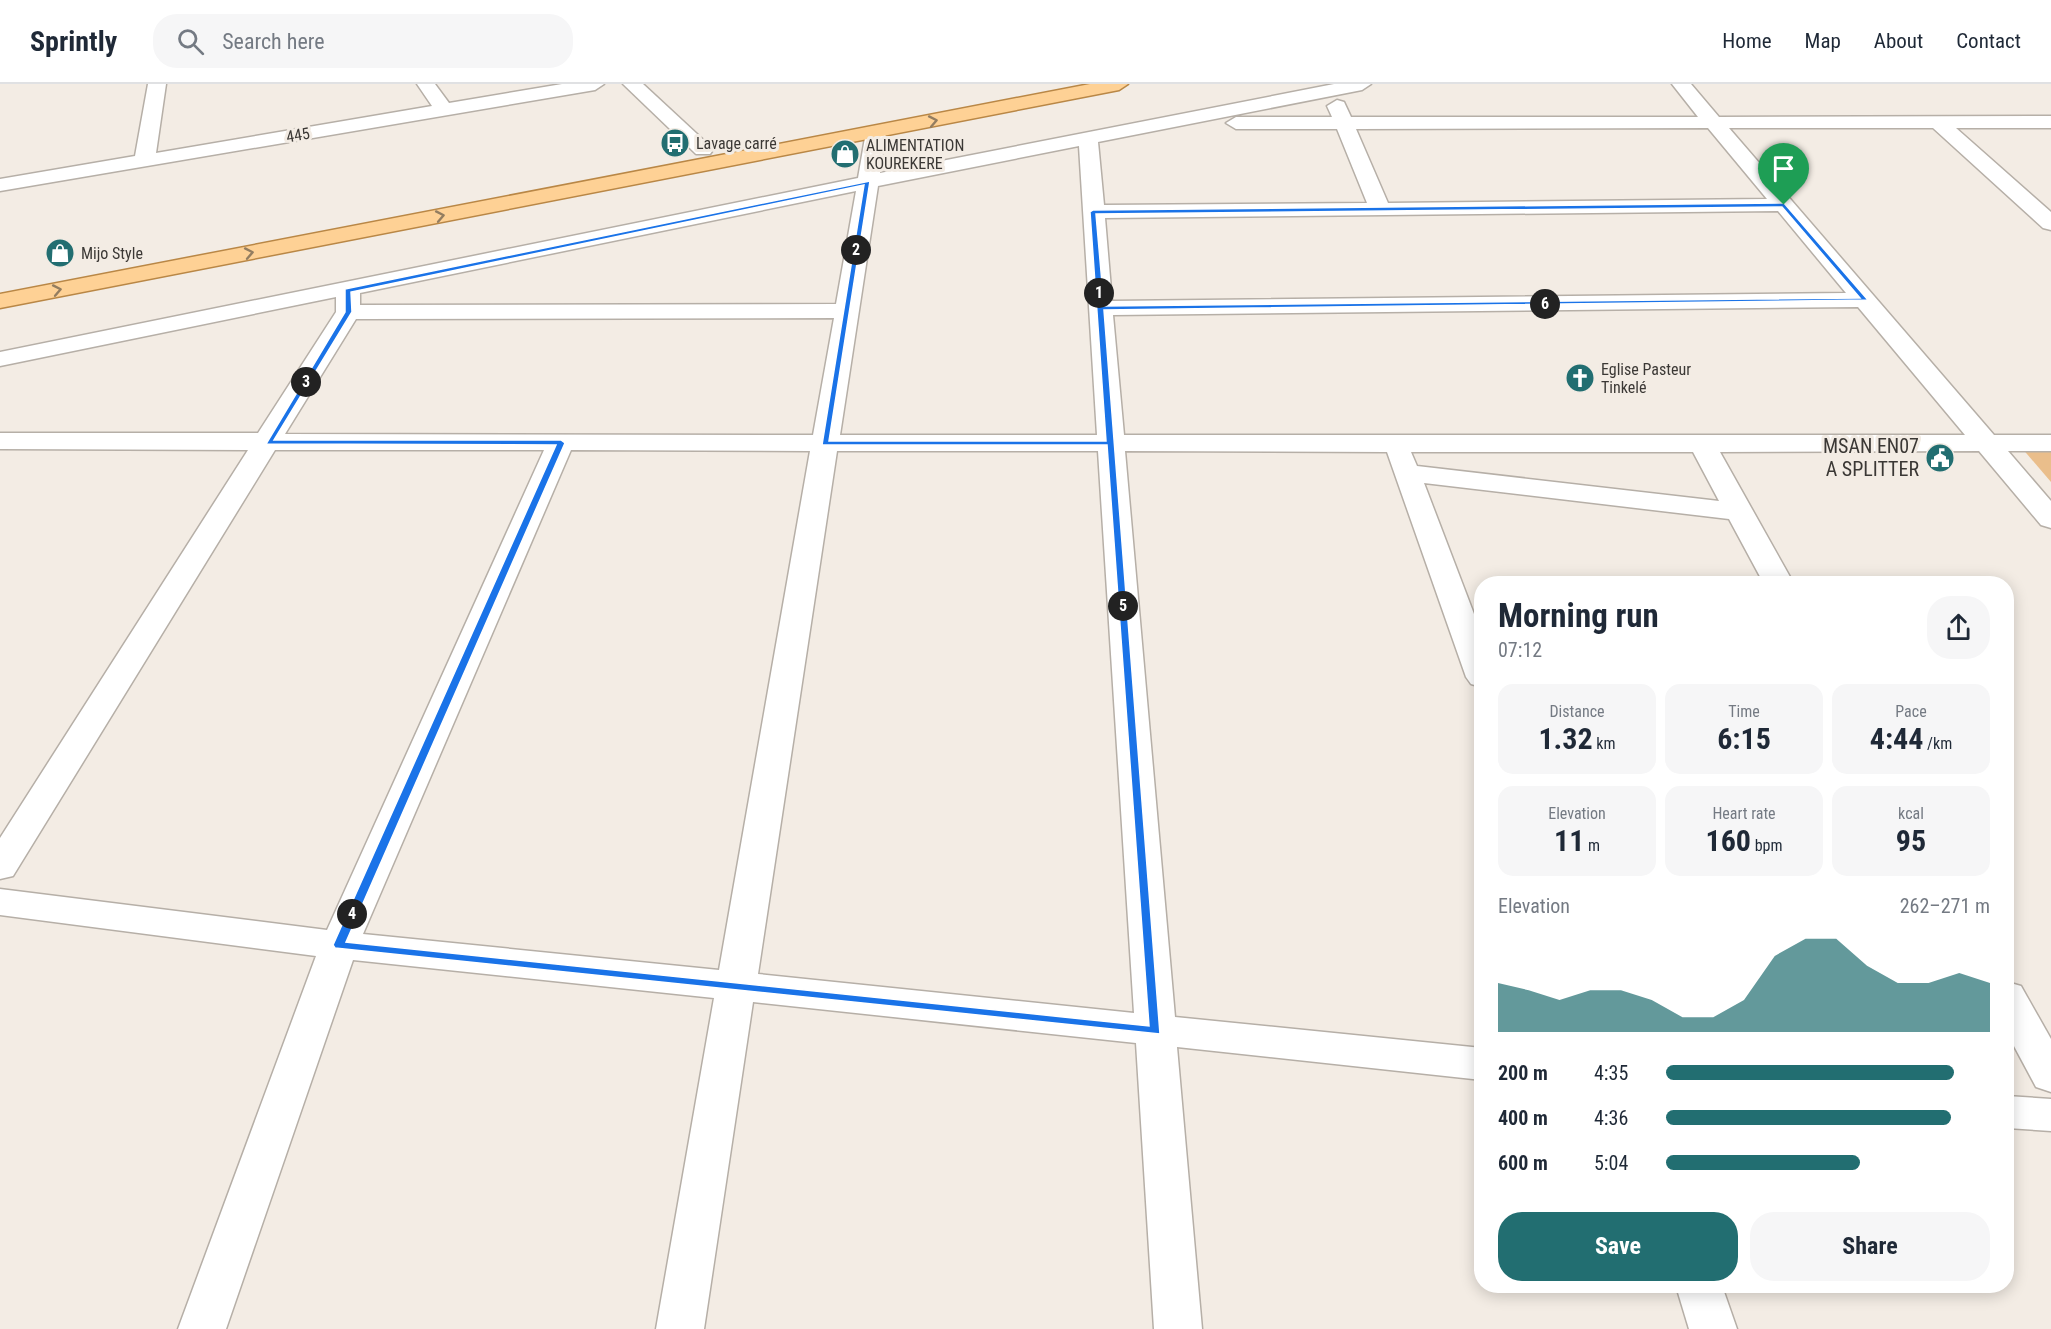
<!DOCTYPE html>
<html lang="en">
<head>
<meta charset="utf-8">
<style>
	body { margin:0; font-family:"Roboto Condensed",sans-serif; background:#f6f6f7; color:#1f2937; height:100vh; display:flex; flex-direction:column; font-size:22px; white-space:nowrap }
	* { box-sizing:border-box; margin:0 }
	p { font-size:20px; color:#747a83 }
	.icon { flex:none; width:33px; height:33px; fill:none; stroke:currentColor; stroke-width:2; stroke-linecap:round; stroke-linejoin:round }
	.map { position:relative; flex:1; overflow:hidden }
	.panel { position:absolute; left:1474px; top:492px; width:540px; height:717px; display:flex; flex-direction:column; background:#fff; border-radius:24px; box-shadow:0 3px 15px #0003 }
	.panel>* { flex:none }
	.pin { position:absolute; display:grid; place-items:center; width:51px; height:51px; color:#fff; margin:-62px -26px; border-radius:50% 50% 50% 0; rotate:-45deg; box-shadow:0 0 6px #0007 }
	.pin .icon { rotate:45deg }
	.km { position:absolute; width:30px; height:30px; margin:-15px; border-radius:50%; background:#222; color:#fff; font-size:16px; line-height:30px; text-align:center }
	.round { display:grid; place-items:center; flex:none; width:63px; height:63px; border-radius:24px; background:#f6f6f7 }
	.headline { display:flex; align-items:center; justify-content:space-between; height:102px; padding:0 24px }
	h1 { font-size:33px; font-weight:700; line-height:45px }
	.metrics { display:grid; grid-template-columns:repeat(3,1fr); gap:9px; height:102px; padding:6px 24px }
	.metrics div { display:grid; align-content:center; border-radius:15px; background:#f6f6f7; text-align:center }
	.metrics b { font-size:30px; font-weight:700 }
	.metrics small { font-size:16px; font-weight:400 }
	.metrics p { font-size:16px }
	.chart { height:168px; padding:12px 24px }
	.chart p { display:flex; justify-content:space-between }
	.chart svg { width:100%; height:108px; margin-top:6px; fill:#226e71; opacity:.7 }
	.cta { display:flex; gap:12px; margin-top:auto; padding:12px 24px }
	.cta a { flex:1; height:69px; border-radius:24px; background:#226e71; color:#fff; font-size:24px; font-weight:700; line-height:69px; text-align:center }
	.cta a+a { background:#f6f6f7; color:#1f2937 }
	ul { padding:0 24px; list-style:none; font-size:20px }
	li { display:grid; grid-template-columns:96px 72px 1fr; align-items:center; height:45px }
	li i { height:15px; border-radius:8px; background:#226e71 }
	header { display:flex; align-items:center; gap:36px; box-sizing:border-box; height:84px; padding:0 30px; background:#fff; border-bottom:2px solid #e0e1e3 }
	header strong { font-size:28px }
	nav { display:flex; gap:33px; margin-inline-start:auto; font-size:21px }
	.search { width:420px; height:54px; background:#f6f6f7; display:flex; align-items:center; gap:15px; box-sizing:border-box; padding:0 21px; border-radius:24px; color:#747a83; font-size:22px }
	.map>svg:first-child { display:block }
	.green { fill:#eabe8b }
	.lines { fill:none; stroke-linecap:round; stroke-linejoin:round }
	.minor-casing { stroke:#b6afa7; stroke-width:3 }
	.major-casing { stroke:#b98746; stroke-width:3 }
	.minor { fill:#fff; fill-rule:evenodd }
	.major { fill:#fed195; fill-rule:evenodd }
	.oneway { stroke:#937d60 }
	.route { fill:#1a73e8; stroke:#fff; stroke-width:1.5; fill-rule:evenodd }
	.labels { text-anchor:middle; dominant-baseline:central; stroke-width:6; stroke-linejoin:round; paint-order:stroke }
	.far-street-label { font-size:16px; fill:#3b3835; stroke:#f3ece4 }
	.far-poi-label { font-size:16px; fill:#3b3835; stroke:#f3ece4; text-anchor:start }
	.poi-label { font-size:20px; fill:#3b3835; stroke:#f3ece4; text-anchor:end }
</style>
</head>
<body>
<header>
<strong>Sprintly</strong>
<div class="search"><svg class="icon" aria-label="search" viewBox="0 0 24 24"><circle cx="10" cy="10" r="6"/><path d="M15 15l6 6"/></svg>Search here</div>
<nav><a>Home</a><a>Map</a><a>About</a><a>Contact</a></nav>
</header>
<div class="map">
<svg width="2051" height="1245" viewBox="0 0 2051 1245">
	<rect width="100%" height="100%" fill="#f3ece4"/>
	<polygon class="green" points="2021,363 2051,363 2051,398"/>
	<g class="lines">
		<g class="minor-casing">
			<g id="minor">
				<polygon points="148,0 166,0 156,69 432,22 417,0 435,0 449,19 562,0 604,0 595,6 0,107 0,95 135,72"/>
				<polygon points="623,0 643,0 710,62 713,66 710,70 696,70"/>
				<path d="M 1334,0 L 1371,0 L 1362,6 L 1098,58 L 1104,121 L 1367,119 L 1337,45 L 1236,45 L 1226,39 L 1236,33 L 1332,33 L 1327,22 L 1337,16 L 1344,18 L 1351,33 L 1698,33 L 1672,0 L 1691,0 L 1719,33 L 2051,32 L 2051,44 L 1956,44 L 2051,128 L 2051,146 L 2043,144 L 1933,44 L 1729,44 L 1994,351 L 2051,351 L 2051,367 L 2008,367 L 2051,417 L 2051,444 L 2041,441 L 1979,367 L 1720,368 L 1794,500 L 1764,500 L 1729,435 L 1424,399 L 1482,551 L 1482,603 L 1471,600 L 1466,593 L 1387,368 L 1125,367 L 1175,933 L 1482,964 L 1482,996 L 1177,963 L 1202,1245 L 1154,1245 L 1136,959 L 753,918 L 704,1245 L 656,1245 L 714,914 L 353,876 L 226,1245 L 178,1245 L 316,872 L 0,831 L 0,805 L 327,846 L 544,366 L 275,366 L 13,792 L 0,795 L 0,754 L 248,366 L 0,365 L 0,349 L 258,349 L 336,228 L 336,213 L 0,282 L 0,268 L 858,94 L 866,48 L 876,42 L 886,48 L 880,89 ZM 1708,44 L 1767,115 L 1388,119 L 1356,45 ZM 1079,62 L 1097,351 L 840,351 L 878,102 ZM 856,107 L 836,220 L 360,221 L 360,209 ZM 1778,127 L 1846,209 L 1112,217 L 1105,134 ZM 1858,223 L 1965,351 L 1124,351 L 1113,231 ZM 834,234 L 813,351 L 285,350 L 356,235 ZM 571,366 L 810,367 L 719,886 L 363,850 ZM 837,367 L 1098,367 L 1134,929 L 758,890 ZM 1411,368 L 1693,368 L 1719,417 L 1417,382 Z"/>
				<polygon points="2007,898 2021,902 2051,955 2051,1008 2036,1003 2007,949"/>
				<polygon points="2007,1012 2051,1015 2051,1047 2007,1044"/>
				<polygon points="1676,1202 1722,1202 1737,1245 1689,1245"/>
			</g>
		</g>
		<g class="major-casing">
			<polygon id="major" points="1090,0 1128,0 1119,6 0,224 0,210"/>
		</g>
		<use href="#minor" class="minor"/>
		<use href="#major" class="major"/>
	</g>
	<defs><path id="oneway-chevron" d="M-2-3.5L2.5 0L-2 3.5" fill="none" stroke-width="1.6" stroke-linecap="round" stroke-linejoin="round" transform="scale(1.5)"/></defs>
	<g class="oneway">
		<use href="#oneway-chevron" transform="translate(933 37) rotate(-11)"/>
		<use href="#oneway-chevron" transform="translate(440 132) rotate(-11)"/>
		<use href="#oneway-chevron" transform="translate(249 169) rotate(-11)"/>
		<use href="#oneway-chevron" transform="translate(57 206) rotate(-11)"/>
	</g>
	<path class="route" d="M 870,97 L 829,357 L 1106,357 L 1090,128 L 1093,126 L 1784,119 L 1868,216 L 1104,226 L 1160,950 L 335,864 L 333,861 L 556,361 L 266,360 L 345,228 L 345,205 ZM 864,101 L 822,361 L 1107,361 L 1149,942 L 346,858 L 565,359 L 561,356 L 274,356 L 352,228 L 351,208 ZM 1782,123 L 1860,214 L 1104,222 L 1096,130 Z"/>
	<defs>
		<g id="bus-disc" transform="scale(1.5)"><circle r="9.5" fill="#226e71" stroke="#f3ece4"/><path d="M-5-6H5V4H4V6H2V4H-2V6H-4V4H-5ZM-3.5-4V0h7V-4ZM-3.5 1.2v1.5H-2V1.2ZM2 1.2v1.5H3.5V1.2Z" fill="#fff"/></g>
		<g id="shop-disc" transform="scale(1.5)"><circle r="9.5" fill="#226e71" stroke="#f3ece4"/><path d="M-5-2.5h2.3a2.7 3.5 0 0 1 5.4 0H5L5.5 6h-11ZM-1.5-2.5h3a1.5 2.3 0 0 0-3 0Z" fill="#fff"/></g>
		<g id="church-disc" transform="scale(1.5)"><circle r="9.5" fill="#226e71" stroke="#f3ece4"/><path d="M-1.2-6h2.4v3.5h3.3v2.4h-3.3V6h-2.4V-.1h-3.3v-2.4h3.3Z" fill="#fff"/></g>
		<g id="civic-disc" transform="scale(1.5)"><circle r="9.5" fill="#226e71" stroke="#f3ece4"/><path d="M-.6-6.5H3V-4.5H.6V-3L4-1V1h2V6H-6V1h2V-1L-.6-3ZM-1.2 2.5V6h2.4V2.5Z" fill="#fff"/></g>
	</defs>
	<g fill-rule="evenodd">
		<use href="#bus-disc" x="675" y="59"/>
		<use href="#shop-disc" x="845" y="70"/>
		<use href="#shop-disc" x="60" y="169"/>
		<use href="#church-disc" x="1580" y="294"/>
		<use href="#civic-disc" x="1940" y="374"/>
	</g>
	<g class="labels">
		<g class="far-street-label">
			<text transform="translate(298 51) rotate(-10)">445</text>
		</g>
		<g class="far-poi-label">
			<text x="696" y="59">Lavage carré</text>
			<text x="866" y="61">ALIMENTATION<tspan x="866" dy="18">KOUREKERE</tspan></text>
			<text x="81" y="169">Mijo Style</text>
			<text x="1601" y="285">Eglise Pasteur<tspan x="1601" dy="18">Tinkelé</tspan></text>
		</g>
		<g class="poi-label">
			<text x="1919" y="362">MSAN EN07<tspan x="1919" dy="23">A SPLITTER</tspan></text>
		</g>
	</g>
</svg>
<div class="pin" style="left:1784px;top:121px;background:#1e9e55"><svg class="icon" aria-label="arrive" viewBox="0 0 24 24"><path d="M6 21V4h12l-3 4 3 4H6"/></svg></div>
<b class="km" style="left:1099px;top:209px">1</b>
<b class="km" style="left:856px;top:166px">2</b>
<b class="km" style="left:306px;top:298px">3</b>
<b class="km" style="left:352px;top:830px">4</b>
<b class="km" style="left:1123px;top:522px">5</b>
<b class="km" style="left:1545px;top:220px">6</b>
<section class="panel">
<div class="headline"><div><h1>Morning run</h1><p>07:12</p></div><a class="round"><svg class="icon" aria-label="share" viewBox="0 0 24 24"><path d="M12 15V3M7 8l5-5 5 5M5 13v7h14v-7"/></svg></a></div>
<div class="metrics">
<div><p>Distance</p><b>1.32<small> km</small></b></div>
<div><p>Time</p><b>6:15</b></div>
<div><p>Pace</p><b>4:44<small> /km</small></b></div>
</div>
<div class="metrics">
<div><p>Elevation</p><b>11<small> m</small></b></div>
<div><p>Heart rate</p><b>160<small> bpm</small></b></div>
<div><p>kcal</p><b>95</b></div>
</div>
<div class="chart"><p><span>Elevation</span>262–271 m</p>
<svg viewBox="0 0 160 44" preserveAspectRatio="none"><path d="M0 44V24L10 27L20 31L30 27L40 27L50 31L60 38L70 38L80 31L90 13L100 6L110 6L120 17L130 24L140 24L150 20L160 24V44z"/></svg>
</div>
<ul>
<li><b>200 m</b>4:35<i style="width:89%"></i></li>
<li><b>400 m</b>4:36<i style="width:88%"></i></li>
<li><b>600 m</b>5:04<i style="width:60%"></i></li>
</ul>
<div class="cta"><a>Save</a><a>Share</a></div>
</section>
</div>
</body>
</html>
